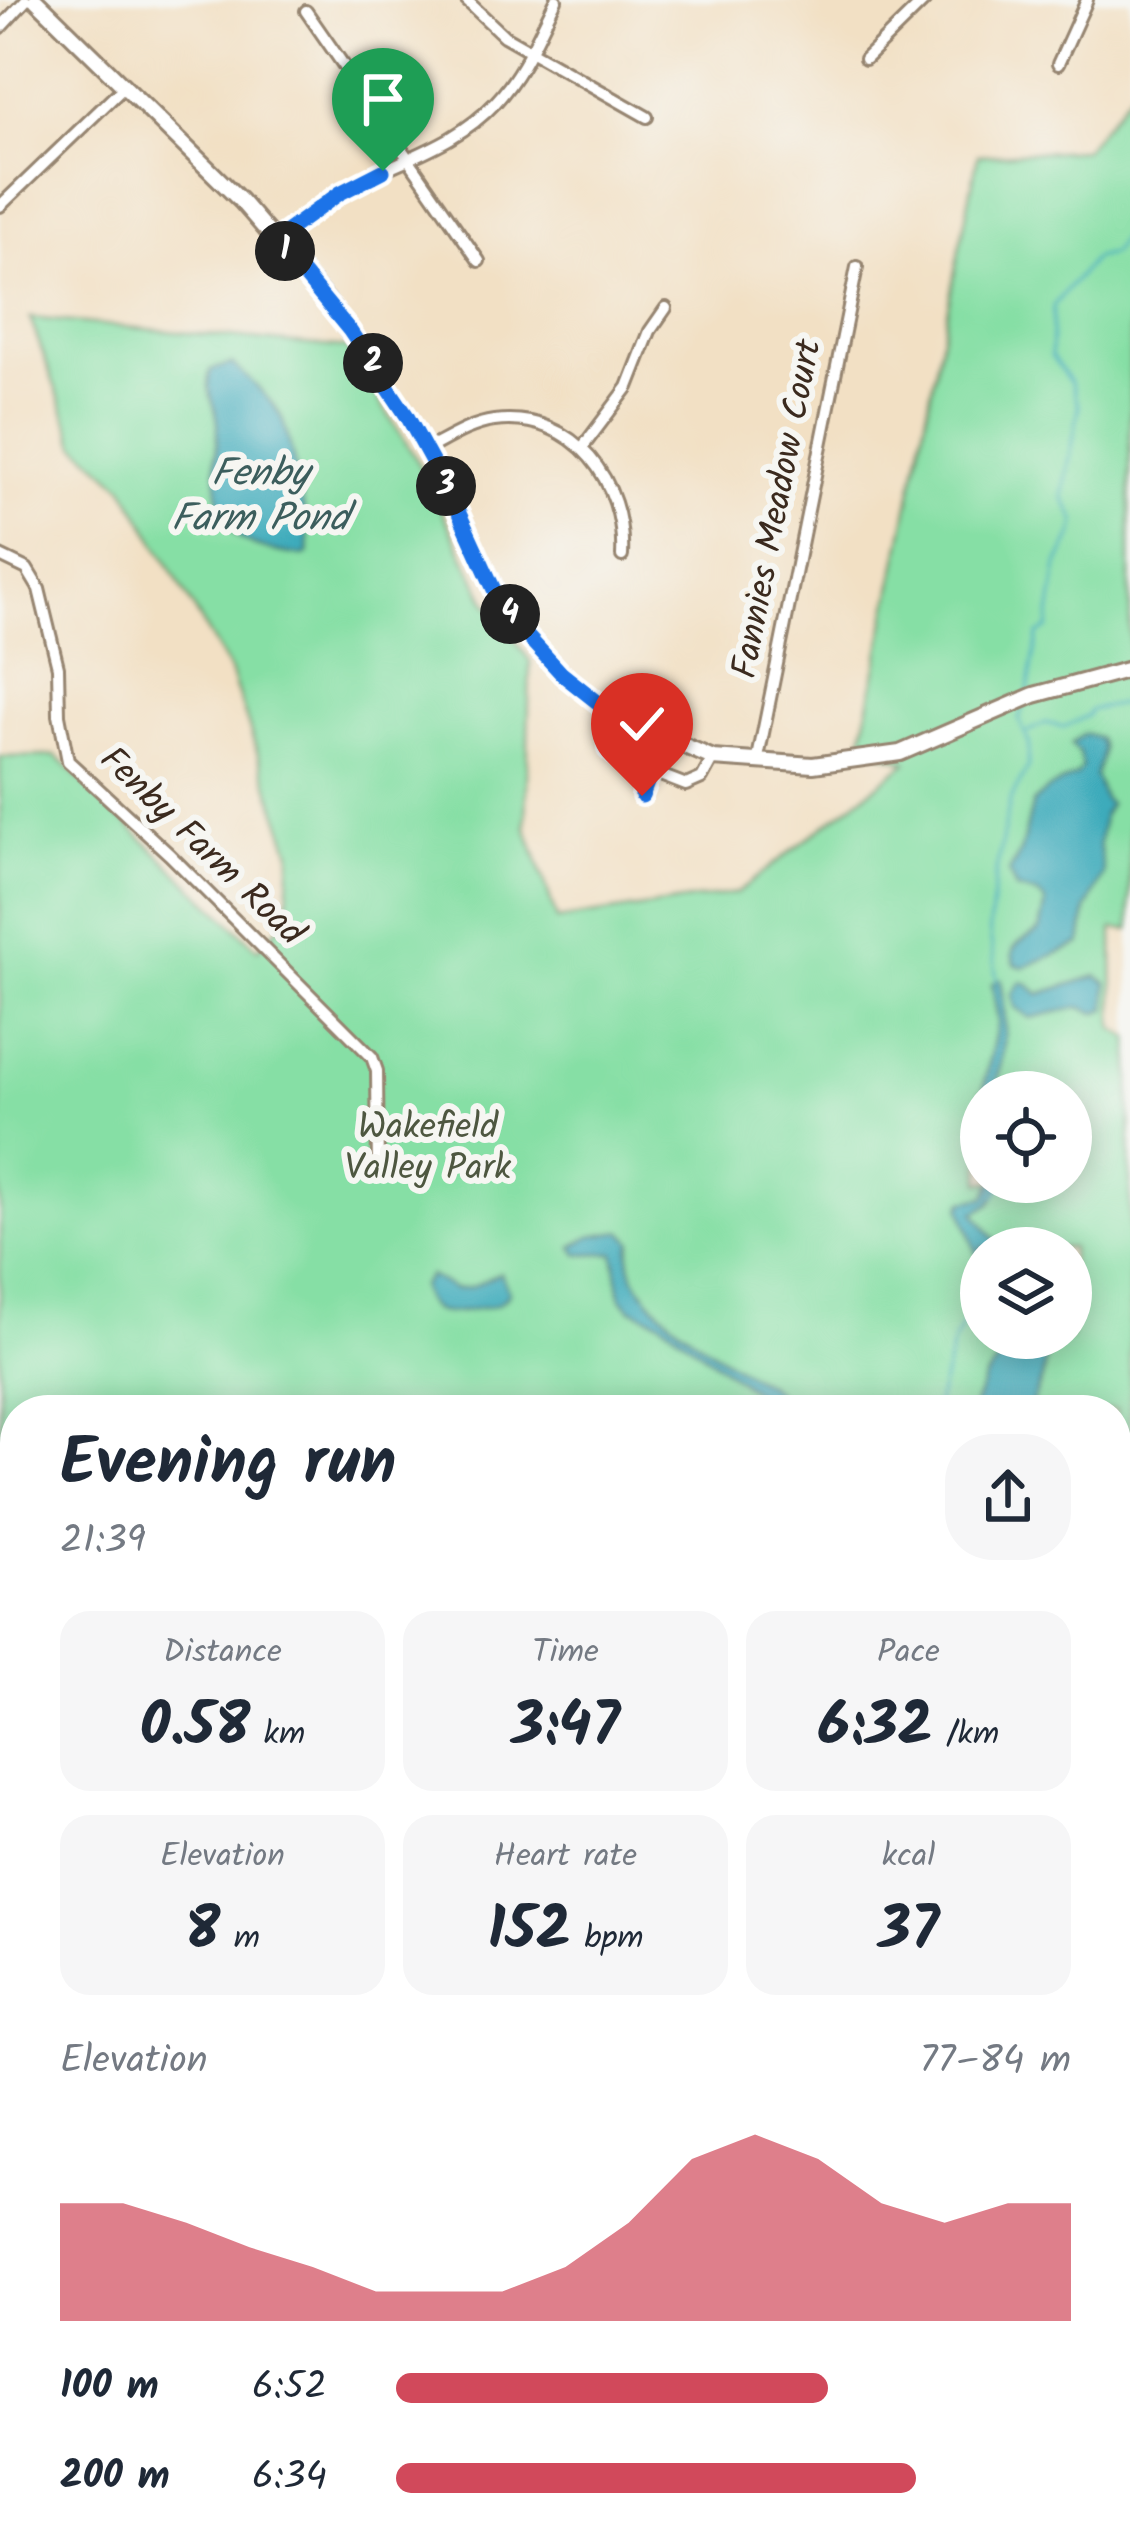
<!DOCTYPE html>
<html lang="en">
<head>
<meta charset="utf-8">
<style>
	body { margin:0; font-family:Kalam,sans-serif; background:#f6f6f7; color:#1f2937; height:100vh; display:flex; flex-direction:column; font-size:45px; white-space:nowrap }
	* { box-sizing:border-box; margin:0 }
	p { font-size:39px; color:#747a83 }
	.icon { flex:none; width:66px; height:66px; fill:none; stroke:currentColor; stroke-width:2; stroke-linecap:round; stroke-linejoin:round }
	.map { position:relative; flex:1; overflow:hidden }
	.panel { position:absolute; left:0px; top:1395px; width:1131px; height:1152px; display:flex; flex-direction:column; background:#fff; border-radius:48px 48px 0 0; box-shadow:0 6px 30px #0003 }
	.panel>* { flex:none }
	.buttons { position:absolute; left:960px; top:1071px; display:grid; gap:24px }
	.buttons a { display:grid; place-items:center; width:132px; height:132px; border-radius:50%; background:#fff; box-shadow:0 6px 30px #0003; font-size:60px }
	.pin { position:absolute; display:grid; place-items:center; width:102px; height:102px; color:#fff; margin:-123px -51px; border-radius:50% 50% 50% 0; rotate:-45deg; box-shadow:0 0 12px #0007 }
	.pin .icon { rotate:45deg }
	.km { position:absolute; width:60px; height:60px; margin:-30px; border-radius:50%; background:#222; color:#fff; font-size:33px; line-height:60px; text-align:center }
	.round { display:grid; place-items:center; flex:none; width:126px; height:126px; border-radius:48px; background:#f6f6f7 }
	.head { display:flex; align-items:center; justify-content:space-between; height:204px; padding:0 60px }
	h1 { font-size:66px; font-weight:800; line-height:90px }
	.figures { display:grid; grid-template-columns:repeat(3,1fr); gap:18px; height:204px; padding:12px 60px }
	.figures div { display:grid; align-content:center; border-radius:30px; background:#f6f6f7; text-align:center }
	.figures b { font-size:60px; font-weight:800 }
	.figures small { font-size:33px; font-weight:400 }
	.figures p { font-size:33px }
	.chart { height:336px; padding:24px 60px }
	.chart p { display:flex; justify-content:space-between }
	.chart svg { width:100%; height:216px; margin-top:12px; fill:#d1495b; opacity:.7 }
	ul { padding:0 60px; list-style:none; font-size:39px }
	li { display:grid; grid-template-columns:192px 144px 1fr; align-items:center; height:90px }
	li i { height:30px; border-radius:15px; background:#d1495b }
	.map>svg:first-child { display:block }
	.green { fill:#86dfa5; stroke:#608462; stroke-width:3; fill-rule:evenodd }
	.water { fill:#3dabbb; stroke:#3c6a6c; stroke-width:3 }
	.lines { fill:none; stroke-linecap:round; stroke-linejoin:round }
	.stream { stroke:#3dabbb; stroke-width:3 }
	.minor-casing { stroke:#968571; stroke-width:16 }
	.tertiary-casing { stroke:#968571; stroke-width:20 }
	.minor { stroke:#fff; stroke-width:10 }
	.tertiary { stroke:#fff; stroke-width:14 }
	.route-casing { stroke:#fff; stroke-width:24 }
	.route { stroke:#1a73e8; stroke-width:15 }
	.labels { text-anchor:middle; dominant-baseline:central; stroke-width:12; stroke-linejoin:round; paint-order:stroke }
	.street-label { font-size:36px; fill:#3b2a1e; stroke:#f6f6f2 }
	.park-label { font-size:36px; fill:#4e5740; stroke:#f6f6f2 }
	.water-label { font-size:39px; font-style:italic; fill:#3c5e5d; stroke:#f6f6f2 }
</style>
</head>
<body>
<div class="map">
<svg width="1130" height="2547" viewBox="0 0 1130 2547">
	<rect width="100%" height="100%" fill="#f6f6f2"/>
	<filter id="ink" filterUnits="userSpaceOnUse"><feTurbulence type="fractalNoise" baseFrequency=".00833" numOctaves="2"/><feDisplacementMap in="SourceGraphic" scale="24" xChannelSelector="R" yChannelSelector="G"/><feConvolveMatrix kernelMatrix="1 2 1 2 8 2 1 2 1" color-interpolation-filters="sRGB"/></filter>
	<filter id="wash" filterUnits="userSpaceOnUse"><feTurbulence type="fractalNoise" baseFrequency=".004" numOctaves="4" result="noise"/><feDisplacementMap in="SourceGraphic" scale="48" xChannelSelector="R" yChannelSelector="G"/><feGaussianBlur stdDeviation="2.7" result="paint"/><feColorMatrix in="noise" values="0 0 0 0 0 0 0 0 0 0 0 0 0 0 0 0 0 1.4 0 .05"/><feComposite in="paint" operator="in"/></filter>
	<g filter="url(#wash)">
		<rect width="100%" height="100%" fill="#f2e0c4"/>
		<g class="green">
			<path d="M 1130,92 L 1130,930 L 1113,929 L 1114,1028 L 1130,1038 L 1130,1473 L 1116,1493 L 1116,1410 L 15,1410 L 15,1836 L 0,1812 L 0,757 L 56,756 L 258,949 L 287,918 L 291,852 L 230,671 L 124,487 L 76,444 L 30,318 L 346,348 L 415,457 L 487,602 L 530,661 L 526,826 L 557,920 L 737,893 L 907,762 L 861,746 L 978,155 L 1084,150 ZM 981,1092 L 1071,1092 L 1071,1182 L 981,1182 ZM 981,1248 L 1071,1248 L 1071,1338 L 981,1338 Z"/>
			<polygon points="543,2532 802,2532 800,2547 543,2547"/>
		</g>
		<g class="water">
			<path d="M 232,364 C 249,379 266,394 279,413 C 288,427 312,538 308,554 L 304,556 C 241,547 220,540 216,471 C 214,456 219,440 218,424 C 217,405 203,388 211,370 Z"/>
			<path d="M 1084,734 L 1098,738 C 1106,752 1099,762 1095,776 L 1104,800 L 1109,804 L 1103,815 L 1099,844 L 1104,874 L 1086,910 L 1081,944 L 1024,967 L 1016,965 C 1004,945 1026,940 1040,930 L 1046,903 L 1039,895 L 1016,889 L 1009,873 L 1020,853 L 1033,803 L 1047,790 L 1077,775 L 1082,767 L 1080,754 L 1071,744 Z"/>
			<polygon points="1097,976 1107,983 1107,1009 1096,1013 1080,1007 1030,1018 1015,1007 1012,995 1021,982 1029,984 1039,994"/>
			<path d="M 1001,979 C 1007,1018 1007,1050 995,1088 L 994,1092 L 983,1092 L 998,1021 L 992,984 Z"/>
			<polygon points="993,1182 1004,1182 990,1204 975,1213 999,1246 981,1248 979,1303 970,1292 980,1264 961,1208 964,1201 986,1197"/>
			<path d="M 622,1231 L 633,1242 C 609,1290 714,1352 748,1374 C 760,1381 770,1383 778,1395 L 769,1400 L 761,1397 L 661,1321 L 631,1309 L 621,1297 L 614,1253 L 578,1254 L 573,1247 L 591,1236 Z"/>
			<path d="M 500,1273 L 509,1292 C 499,1308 492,1306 475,1309 C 448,1314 426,1320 421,1286 L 429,1276 L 454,1289 L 471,1287 Z"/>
			<polygon points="999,1338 1049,1338 1042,1379 1029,1410 972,1410 985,1378 999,1361"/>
		</g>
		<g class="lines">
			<g class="stream">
				<polyline points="1028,691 1038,635 1048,628 1058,565 1073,535 1076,521 1063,497 1079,407 1071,383 1051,356 1053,306 1094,258 1112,254 1123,236 1130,235"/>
				<polyline points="1028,732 1045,723 1064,727 1087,716 1090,710 1130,702"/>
				<polyline points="997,981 989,928 995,876 1010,801 1028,767 1029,743 1019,719 1024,706"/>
				<polyline points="995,1196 1002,1187 1001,1182"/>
				<polyline points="935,1410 954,1341 981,1289"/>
				<polyline points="705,2532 705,2547"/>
			</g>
		</g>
	</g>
	<g filter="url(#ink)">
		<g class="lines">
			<g class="minor-casing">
				<g id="minor">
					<polyline points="466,0 504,36 647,117"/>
					<polyline points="306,11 479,261"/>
					<polyline points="0,28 26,0"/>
					<polyline points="865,59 925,0"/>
					<polyline points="1058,64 1087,0"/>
					<polyline points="0,206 124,87"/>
					<path d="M 275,240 C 302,219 329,198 359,182 C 407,157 457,144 495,103 C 524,72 537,37 556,0"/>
					<polyline points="582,448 628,387 650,331 666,308"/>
					<path d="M 426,450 C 447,439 470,424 494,421 C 575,411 626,483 622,556"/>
					<polyline points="0,556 27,569 39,589 58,667 59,715 68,761 170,855 372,1057 377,1071 378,1173"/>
					<polyline points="615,716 607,733 608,749 619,759 686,785 702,778 713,758"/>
					<polyline points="757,763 857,267"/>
					<polyline points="642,796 651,772"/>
					<polyline points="1124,1705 1130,1741"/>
					<polyline points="0,1955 14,1987 0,2068"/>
					<polyline points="1116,1970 1130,1945"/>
					<polyline points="0,2170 15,2235"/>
					<polyline points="1116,2205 1130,2244"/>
					<polyline points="0,2350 15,2347"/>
					<polyline points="1116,2445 1130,2408"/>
					<polyline points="1116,2512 1130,2519"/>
					<polyline points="38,2532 41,2547"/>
					<polyline points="348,2532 355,2547"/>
					<polyline points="1053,2547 1063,2532"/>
				</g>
			</g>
			<g class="tertiary-casing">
				<polyline id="tertiary" points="36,0 241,201 326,299 407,416 452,498 497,594 517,625 562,674 615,716 713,758 813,765 900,753 1034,695 1130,669"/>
			</g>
			<use href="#minor" class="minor"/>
			<use href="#tertiary" class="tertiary"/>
		</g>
	</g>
	<g class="lines" filter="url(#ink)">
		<g class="route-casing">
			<polyline id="route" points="383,171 340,193 275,240 350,331 407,416 452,498 496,594 517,625 562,674 615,716 607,733 608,749 619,759 651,772 642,796"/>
		</g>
		<use href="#route" class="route"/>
	</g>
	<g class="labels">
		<g class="street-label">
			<text transform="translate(778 509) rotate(-79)">Fannies Meadow Court</text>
			<text transform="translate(201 847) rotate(44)">Fenby Farm Road</text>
		</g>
		<g class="park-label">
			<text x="428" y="1128">Wakefield<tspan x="428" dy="41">Valley Park</tspan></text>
		</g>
		<g class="water-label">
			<text x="260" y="475">Fenby<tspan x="260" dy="45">Farm Pond</tspan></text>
		</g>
	</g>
</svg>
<div class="buttons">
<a><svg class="icon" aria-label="locate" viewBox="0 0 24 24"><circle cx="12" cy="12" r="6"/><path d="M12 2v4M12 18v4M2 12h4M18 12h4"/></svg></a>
<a><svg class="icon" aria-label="layers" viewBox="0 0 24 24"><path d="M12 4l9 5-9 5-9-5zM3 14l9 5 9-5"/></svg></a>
</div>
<div class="pin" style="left:383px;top:171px;background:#1e9e55"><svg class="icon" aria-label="arrive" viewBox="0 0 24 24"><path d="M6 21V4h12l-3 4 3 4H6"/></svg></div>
<div class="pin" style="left:642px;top:796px;background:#d93025"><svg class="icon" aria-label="check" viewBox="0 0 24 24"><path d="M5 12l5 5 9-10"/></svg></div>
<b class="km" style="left:285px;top:251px">1</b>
<b class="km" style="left:373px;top:363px">2</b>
<b class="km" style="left:446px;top:486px">3</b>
<b class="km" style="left:510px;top:614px">4</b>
<section class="panel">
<div class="head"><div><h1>Evening run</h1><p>21:39</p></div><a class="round"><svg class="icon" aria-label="share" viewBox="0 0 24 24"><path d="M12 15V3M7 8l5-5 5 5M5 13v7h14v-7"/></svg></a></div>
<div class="figures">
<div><p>Distance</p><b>0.58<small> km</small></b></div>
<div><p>Time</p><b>3:47</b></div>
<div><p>Pace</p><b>6:32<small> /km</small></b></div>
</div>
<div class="figures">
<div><p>Elevation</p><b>8<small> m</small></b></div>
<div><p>Heart rate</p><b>152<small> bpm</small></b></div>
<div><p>kcal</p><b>37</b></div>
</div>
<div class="chart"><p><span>Elevation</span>77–84 m</p>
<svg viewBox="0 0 160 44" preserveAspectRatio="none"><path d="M0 44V20L10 20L20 24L30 29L40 33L50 38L60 38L70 38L80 33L90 24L100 11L110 6L120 11L130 20L140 24L150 20L160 20V44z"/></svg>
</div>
<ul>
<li><b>100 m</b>6:52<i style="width:64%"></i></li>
<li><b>200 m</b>6:34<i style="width:77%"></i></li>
</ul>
</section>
</div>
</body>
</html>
